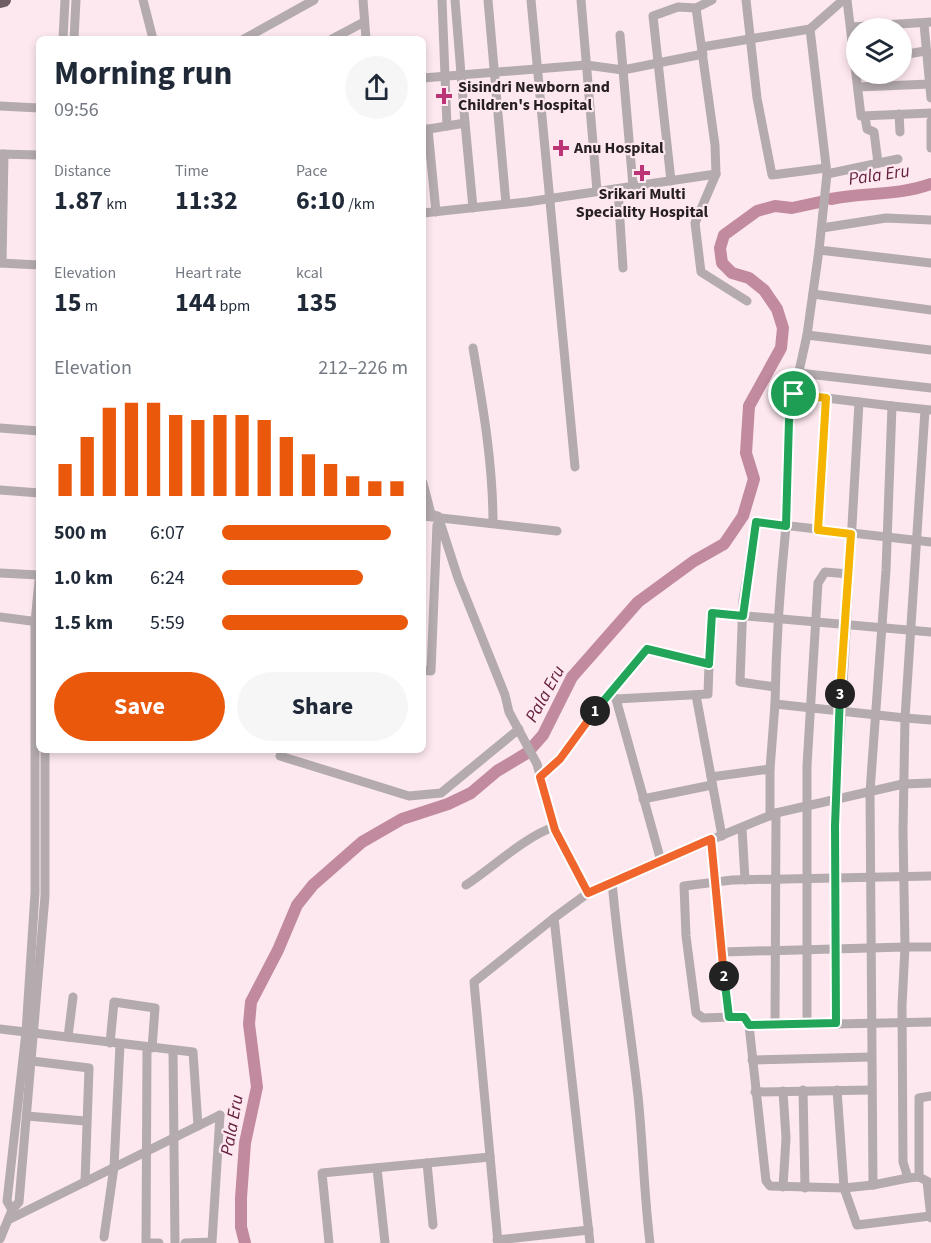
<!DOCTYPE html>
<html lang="en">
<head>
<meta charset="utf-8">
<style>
	body { margin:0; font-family:"Source Sans 3",sans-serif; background:#f6f6f7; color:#1f2937; height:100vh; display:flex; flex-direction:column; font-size:22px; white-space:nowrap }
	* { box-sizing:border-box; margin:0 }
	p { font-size:20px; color:#747a83 }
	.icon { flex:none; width:33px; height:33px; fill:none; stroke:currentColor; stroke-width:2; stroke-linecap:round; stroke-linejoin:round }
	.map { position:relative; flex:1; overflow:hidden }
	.panel { position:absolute; left:36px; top:36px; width:390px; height:717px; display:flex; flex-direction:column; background:#fff; border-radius:9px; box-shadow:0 3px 9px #0003 }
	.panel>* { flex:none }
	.tools { position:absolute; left:846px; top:18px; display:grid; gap:12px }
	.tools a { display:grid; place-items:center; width:66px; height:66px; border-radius:50%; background:#fff; box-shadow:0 3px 9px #0003; font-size:30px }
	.pin { position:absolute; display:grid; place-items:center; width:51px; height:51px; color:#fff; margin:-26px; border:3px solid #fff; border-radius:50%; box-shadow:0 2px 6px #0007 }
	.km { position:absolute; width:30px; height:30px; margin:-15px; border-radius:50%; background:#222; color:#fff; font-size:16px; line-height:30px; text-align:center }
	.round { display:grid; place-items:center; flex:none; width:63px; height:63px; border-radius:32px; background:#f6f6f7 }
	.head { display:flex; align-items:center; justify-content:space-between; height:102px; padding:0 18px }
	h1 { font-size:33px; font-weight:700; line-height:45px }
	.metrics { display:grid; grid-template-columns:repeat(3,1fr); gap:9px; height:102px; padding:6px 18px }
	.metrics div { display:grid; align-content:center }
	.metrics b { font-size:26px; font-weight:700 }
	.metrics small { font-size:16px; font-weight:400 }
	.metrics p { font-size:16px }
	.chart { height:168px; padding:12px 18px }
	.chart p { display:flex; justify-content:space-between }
	.chart svg { width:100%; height:108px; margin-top:6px; stroke:#ea580c; stroke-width:6 }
	.primary-button { display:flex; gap:12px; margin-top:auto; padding:12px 18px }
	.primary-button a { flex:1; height:69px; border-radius:36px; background:#ea580c; color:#fff; font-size:24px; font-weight:700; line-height:69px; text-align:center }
	.primary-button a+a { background:#f6f6f7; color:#1f2937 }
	ul { padding:0 18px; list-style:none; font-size:20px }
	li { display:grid; grid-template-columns:96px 72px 1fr; align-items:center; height:45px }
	li i { height:15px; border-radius:8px; background:#ea580c }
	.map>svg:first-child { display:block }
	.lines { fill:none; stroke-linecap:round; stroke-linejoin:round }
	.river { stroke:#c28a9f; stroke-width:12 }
	.minor { stroke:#b4abae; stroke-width:9 }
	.highway { stroke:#705e65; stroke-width:14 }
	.split-1-casing { stroke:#fff; stroke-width:12 }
	.split-2-casing { stroke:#fff; stroke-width:12 }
	.split-3-casing { stroke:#fff; stroke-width:12 }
	.split-4-casing { stroke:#fff; stroke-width:12 }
	.split-1 { stroke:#22a559; stroke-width:8 }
	.split-2 { stroke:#f0652b; stroke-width:8 }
	.split-3 { stroke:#22a559; stroke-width:8 }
	.split-4 { stroke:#f5b400; stroke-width:8 }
	.poi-dot { fill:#ba3476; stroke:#fde8ef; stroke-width:2 }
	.labels { text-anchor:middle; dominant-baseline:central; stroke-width:4.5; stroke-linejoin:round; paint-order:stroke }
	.poi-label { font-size:16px; font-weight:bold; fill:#272022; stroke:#fde8ef; text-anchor:start }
	.water-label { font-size:18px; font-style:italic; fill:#652140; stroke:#fde8ef }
</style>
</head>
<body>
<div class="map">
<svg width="931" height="1243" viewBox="0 0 931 1243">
	<rect width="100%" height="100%" fill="#fde8ef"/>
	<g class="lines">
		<g class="river">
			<path d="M 831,199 C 865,192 898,196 931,184"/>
			<polyline points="245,1243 241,1227 241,1198 245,1143 257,1087 249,1024 251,1002 278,950 297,905 313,885 362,842 402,819 448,804 471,793 497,771 527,753 543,735 572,677 638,602 694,561 724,544 743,516 754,479 746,453 749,406 781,348 783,328 777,309 764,290 749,278 732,273 722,263 720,248 724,235 757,211 775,206 792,208 820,202"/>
		</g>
		<g class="minor">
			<polyline points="143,0 153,39"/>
			<polyline points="363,0 366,39"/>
			<polyline points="442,0 447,126"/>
			<polyline points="455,0 465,123"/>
			<polyline points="488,0 506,204"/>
			<polyline points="531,0 575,467"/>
			<polyline points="581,0 597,191"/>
			<polyline points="746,0 757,98 772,175 826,168"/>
			<polyline points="843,0 810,29 827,174 819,250 931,263"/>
			<polyline points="847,0 861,116 931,113"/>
			<polyline points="924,24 931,98"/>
			<polyline points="851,27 931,22"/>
			<polyline points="620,35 633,186"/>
			<polyline points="63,39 65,0"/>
			<polyline points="74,39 76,0"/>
			<polyline points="244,39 314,0"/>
			<polyline points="332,39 364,22"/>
			<polyline points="702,47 810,29"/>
			<polyline points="902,55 925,51"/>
			<polyline points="423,78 586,65 623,70 703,54"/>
			<polyline points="858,87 930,84"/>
			<polyline points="0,106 39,108"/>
			<polyline points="899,114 900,132"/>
			<polyline points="865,117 867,129 874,132 878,163"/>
			<polyline points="428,129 436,212"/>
			<polyline points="423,130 465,123 473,208"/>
			<polyline points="931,148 931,121"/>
			<polyline points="0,154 39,155"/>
			<polyline points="716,174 695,223 701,272 747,301"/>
			<polyline points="827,174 898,159"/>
			<polyline points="671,181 653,16 678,7 696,8 712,0"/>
			<polyline points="618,189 623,268"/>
			<polyline points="423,213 527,202 716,174 715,145 696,8"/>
			<polyline points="822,228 886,218 931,220"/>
			<polyline points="0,263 39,265"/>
			<polyline points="2,263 4,154"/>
			<polyline points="813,294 931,310"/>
			<polyline points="807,335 931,350"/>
			<path d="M 473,348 C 483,407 493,464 493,523"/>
			<polyline points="799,373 931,388"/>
			<polyline points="794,394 807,335 819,250"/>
			<polyline points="859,402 835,826 836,1024 931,1022"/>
			<path d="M 892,406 L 794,394 C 785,438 791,482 786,526 C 780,585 776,644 775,704 L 905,718 L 925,410"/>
			<polyline points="0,428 39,431"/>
			<polyline points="423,483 431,514 438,516 458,578 505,695 509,712 537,764 555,830 588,893 554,918 590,1243"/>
			<polyline points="0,490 39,493"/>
			<polyline points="423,516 557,531"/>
			<polyline points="818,530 826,398"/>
			<polyline points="0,573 39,575"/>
			<polyline points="0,617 39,622"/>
			<polyline points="423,670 431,671 437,525"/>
			<polyline points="775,687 740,682 743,600 756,522 931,542"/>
			<polyline points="696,695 722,836"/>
			<polyline points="613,696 616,699 708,694 709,664"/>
			<polyline points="616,699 661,861"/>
			<polyline points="931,720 905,718 903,831 905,947 931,947"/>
			<polyline points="280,756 409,796 441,793 519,729"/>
			<polyline points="540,777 560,759 595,710 647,649 709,664 712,613 931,632"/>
			<polyline points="711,777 770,769"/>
			<polyline points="643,799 712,785"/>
			<polyline points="770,816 770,769 775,704"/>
			<polyline points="742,828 745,880"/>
			<polyline points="711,839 729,1017 744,1017 749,1025 766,1181 770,1186 844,1188 873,1185 870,792 886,570 892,406 931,410"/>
			<polyline points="612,881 776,813 903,784 931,783"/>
			<path d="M 466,885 C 492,868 526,836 554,827"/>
			<path d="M 588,893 L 612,881 C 618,953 630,1024 638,1096 C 643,1145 644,1194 650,1243"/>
			<polyline points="722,952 905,947 902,1006 903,1162 908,1178 919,1177"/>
			<polyline points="729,1017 703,1018 696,1013 686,936 684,886 732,880 931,876"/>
			<polyline points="805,1023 836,1024"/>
			<polyline points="749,1025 775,1025 776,813"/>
			<polyline points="775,1025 805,1023 807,1020 807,766 818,583 825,572 849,574"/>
			<polyline points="0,1029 193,1052 198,1126"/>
			<polyline points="68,1037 73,997"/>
			<polyline points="110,1043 114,1002 155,1008 152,1048"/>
			<polyline points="147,1048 146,1243 159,1243"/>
			<polyline points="173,1051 175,1243"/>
			<polyline points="752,1060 871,1057"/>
			<polyline points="32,1061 89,1068 85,1182"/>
			<polyline points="803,1090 805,1188"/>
			<polyline points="837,1090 844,1188 857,1225 930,1216"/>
			<polyline points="783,1091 786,1138 783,1187"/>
			<polyline points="755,1092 871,1090"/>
			<polyline points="931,1096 919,1098 919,1177 927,1181 931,1218"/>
			<polyline points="27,1116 85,1121"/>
			<polyline points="427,1163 433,1225"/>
			<polyline points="377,1168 385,1243"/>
			<polyline points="873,1185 908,1178"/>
			<polyline points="12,1210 7,1201 26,1032 35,893 35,622 39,581"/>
			<polyline points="10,1219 220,1115"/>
			<polyline points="104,1237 114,1167 120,1044"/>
			<polyline points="0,1239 12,1210 19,1202 45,896 45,750"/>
			<polyline points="497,1240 589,1230"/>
			<polyline points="185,1243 212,1242 220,1115"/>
			<polyline points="329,1243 322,1173 490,1157"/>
			<polyline points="498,1243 474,982 554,918"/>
		</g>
		<polyline class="highway" points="0,1 4,0"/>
	</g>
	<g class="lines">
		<g class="split-1-casing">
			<polyline id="split-1" points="595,711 647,649 709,664 712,613 743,616 756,522 786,526 789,420 794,394"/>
		</g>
		<g class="split-2-casing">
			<polyline id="split-2" points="595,711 560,759 540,777 555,830 588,893 711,839 724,976"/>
		</g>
		<g class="split-3-casing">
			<polyline id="split-3" points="724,976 729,1017 744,1017 749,1025 836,1023 835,826 840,694"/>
		</g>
		<g class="split-4-casing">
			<polyline id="split-4" points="794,394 826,398 818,530 851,534 840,694"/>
		</g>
		<use href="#split-1" class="split-1"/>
		<use href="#split-2" class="split-2"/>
		<use href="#split-3" class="split-3"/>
		<use href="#split-4" class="split-4"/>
	</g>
	<g class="poi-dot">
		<path d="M441 87h6v6h6v6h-6v6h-6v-6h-6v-6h6z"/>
		<path d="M558 139h6v6h6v6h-6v6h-6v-6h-6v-6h6z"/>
		<path d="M639 164h6v6h6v6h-6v6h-6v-6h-6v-6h6z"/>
	</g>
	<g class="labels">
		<g class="poi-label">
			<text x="458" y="87">Sisindri Newborn and<tspan x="458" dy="18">Children's Hospital</tspan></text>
			<text x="574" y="148">Anu Hospital</text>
			<text x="642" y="194" text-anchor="middle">Srikari Multi<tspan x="642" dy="18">Speciality Hospital</tspan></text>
		</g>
		<g class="water-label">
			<text transform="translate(879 175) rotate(-8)">Pala Eru</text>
			<text transform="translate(545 694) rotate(-61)">Pala Eru</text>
			<text transform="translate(232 1125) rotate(-80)">Pala Eru</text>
		</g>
	</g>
</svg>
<div class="tools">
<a><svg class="icon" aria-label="layers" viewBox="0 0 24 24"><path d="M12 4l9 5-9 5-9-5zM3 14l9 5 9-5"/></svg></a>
</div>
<div class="pin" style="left:794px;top:394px;background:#1e9e55"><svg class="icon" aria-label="arrive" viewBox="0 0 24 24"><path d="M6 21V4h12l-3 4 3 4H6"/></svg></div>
<b class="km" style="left:595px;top:711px">1</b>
<b class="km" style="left:724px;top:976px">2</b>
<b class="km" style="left:840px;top:694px">3</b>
<section class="panel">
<div class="head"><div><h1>Morning run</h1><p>09:56</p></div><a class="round"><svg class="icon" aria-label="share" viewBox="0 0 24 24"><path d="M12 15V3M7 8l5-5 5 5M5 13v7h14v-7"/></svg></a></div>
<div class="metrics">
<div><p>Distance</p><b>1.87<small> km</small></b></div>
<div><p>Time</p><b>11:32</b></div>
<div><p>Pace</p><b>6:10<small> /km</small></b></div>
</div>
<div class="metrics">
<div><p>Elevation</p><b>15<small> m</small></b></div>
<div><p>Heart rate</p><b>144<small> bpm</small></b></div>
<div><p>kcal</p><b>135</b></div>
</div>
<div class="chart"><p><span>Elevation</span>212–226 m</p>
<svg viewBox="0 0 160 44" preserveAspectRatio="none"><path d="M5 44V31M15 44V20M25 44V8M35 44V6M45 44V6M55 44V11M65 44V13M75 44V11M85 44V11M95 44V13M105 44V20M115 44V27M125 44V31M135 44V36M145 44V38M155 44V38"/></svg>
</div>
<ul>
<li><b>500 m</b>6:07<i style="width:91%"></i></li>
<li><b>1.0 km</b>6:24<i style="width:76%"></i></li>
<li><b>1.5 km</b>5:59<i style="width:100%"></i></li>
</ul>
<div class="primary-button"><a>Save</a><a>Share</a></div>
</section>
</div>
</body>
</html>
